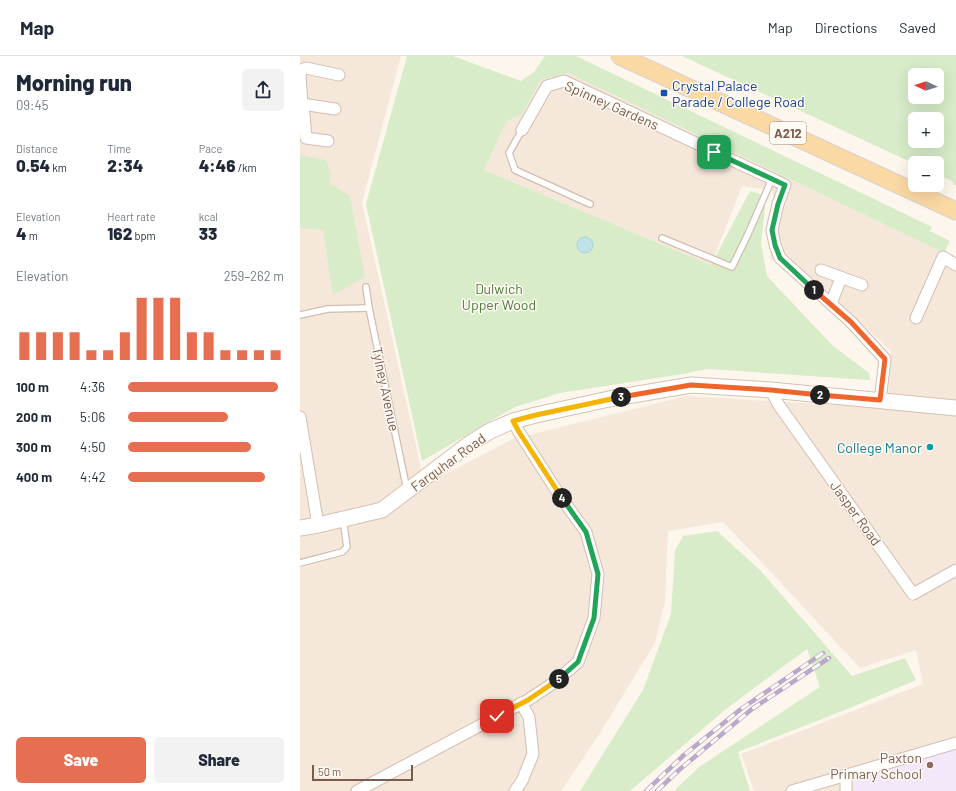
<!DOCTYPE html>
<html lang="en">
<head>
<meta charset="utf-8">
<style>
	body { margin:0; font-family:Barlow,sans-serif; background:#f2f2f3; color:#1f2937; height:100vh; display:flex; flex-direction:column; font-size:15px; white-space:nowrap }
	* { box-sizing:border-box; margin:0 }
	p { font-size:13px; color:#747a83 }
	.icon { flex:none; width:22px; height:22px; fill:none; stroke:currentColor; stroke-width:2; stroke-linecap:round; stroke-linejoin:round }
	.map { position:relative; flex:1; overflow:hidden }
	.drawer { display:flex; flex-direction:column; background:#fff; width:300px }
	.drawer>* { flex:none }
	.needle { width:26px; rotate:273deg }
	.fabs { position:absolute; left:608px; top:12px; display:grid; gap:8px }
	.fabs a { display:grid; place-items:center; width:36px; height:36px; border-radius:6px; background:#fff; box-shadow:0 4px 16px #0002; font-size:20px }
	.scale { position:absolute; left:12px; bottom:10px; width:101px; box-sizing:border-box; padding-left:4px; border:2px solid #7a5c4d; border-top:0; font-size:11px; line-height:14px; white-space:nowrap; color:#7a5c4d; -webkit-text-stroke:3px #fffaf3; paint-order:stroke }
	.pin { position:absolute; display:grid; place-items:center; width:34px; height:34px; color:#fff; margin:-17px; border-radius:8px; box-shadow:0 2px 6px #0006 }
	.km { position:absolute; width:20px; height:20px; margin:-10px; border-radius:50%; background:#222; color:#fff; font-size:11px; line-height:20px; text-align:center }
	.round { display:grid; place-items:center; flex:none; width:42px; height:42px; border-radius:6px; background:#f2f2f3 }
	.overview { display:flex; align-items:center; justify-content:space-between; height:68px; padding:0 16px }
	h1 { font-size:22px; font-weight:800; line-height:30px }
	.stats { display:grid; grid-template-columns:repeat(3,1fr); gap:6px; height:68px; padding:4px 16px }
	.stats div { display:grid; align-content:center }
	.stats b { font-size:17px; font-weight:800 }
	.stats small { font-size:11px; font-weight:400 }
	.stats p { font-size:11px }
	.chart { height:112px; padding:8px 16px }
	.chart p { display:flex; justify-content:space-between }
	.chart svg { width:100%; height:72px; margin-top:4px; stroke:#e76f51; stroke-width:6 }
	.primary-button { display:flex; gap:8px; margin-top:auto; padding:8px 16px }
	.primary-button a { flex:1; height:46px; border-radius:6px; background:#e76f51; color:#fff; font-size:16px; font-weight:800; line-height:46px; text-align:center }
	.primary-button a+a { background:#f2f2f3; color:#1f2937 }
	ul { padding:0 16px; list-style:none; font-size:13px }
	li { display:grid; grid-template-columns:64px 48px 1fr; align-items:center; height:30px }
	li i { height:10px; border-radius:5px; background:#e76f51 }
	header { display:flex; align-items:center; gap:24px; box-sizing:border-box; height:56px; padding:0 20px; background:#fff; border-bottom:1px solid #e0e1e3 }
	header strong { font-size:19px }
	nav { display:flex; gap:22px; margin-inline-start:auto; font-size:14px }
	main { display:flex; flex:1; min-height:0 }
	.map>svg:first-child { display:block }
	.residential { fill:#f5e8da }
	.education { fill:#f3e8fa }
	.green { fill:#d8ecc9; fill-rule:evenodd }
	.water { fill:#bfe3e8; stroke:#a5d3da }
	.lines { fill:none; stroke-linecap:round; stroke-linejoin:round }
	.lane-casing { stroke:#d1beb0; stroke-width:8 }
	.street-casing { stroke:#d1beb0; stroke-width:13 }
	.secondary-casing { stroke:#d6c0b0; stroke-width:17 }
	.primary-casing { stroke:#dad1cd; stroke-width:19 }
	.lane { stroke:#fff; stroke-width:5.5 }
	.street { stroke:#fff; stroke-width:11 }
	.secondary { stroke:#fff; stroke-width:15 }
	.primary { stroke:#fbd9a5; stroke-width:17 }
	.rail-casing { stroke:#b9a8c9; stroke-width:4.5 }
	.rail { stroke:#fffaf3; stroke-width:3; stroke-dasharray:9; stroke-linecap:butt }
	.split-1-casing { stroke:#fff; stroke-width:8 }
	.split-2-casing { stroke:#fff; stroke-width:8 }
	.split-3-casing { stroke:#fff; stroke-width:8 }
	.split-4-casing { stroke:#fff; stroke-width:8 }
	.split-5-casing { stroke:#fff; stroke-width:8 }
	.split-6-casing { stroke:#fff; stroke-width:8 }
	.split-1 { stroke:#22a559; stroke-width:5 }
	.split-2 { stroke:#f0652b; stroke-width:5 }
	.split-3 { stroke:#f0652b; stroke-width:5 }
	.split-4 { stroke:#f5b400; stroke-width:5 }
	.split-5 { stroke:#22a559; stroke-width:5 }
	.split-6 { stroke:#f5b400; stroke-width:5 }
	.transit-dot { fill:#1a4fb4; stroke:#fffaf3; stroke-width:1.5 }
	.culture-dot { fill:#0f9aa8; stroke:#fffaf3; stroke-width:1.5 }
	.education-dot { fill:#8d6e63; stroke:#fffaf3; stroke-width:1.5 }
	.labels { text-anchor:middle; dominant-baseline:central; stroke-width:3; stroke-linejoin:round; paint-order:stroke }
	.shield { fill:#fffaf3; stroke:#a28b7f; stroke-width:1 }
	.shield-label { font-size:13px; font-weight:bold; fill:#7a5c4d }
	.transit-label { font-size:14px; fill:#164399; stroke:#fffaf3; text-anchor:start }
	.street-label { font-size:14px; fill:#7a5c4d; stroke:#fffaf3 }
	.park-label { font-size:14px; fill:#537a41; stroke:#fffaf3 }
	.culture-label { font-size:14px; fill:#0d838f; stroke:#fffaf3; text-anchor:end }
	.education-label { font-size:14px; fill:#785e54; stroke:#fffaf3; text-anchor:end }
</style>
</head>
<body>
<header>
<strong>Map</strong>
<nav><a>Map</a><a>Directions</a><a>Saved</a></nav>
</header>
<main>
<section class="drawer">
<div class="overview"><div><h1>Morning run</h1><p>09:45</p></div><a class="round"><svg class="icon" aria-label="share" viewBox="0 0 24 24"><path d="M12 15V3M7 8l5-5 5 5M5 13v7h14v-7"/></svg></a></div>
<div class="stats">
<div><p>Distance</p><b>0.54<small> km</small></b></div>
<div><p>Time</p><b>2:34</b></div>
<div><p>Pace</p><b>4:46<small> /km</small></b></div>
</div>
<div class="stats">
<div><p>Elevation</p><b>4<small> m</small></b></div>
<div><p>Heart rate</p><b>162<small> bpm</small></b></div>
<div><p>kcal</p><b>33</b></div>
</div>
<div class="chart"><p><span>Elevation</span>259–262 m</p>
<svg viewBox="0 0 160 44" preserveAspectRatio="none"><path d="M5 44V27M15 44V27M25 44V27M35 44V27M45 44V38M55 44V38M65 44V27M75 44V6M85 44V6M95 44V6M105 44V27M115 44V27M125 44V38M135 44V38M145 44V38M155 44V38"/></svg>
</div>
<ul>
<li><b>100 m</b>4:36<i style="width:96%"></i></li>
<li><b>200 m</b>5:06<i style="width:64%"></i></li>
<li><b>300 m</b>4:50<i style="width:79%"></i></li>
<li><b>400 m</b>4:42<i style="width:88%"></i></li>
</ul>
<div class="primary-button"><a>Save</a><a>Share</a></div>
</section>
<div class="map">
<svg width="656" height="735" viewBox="0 0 656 735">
	<rect width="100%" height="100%" fill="#fdf6ec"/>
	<polygon class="residential" points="0,0 101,0 62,147 122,416 128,427 213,383 386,340 588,352 591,295 514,223 470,203 473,135 442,130 411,209 184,114 206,66 222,58 241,24 268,17 619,185 656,202 656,735 454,735 441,698 623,628 616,594 560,612 467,512 423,466 368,475 365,545 355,587 300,677 261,735 0,735"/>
	<polygon class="education" points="656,693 656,735 553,735 553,725"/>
	<g class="green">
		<polygon points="107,0 153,0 221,25 234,16 245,0 276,0 632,171 630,175 650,185 644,197 268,17 241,24 222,58 206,66 184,114 411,209 450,135 461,138 465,152 461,187 467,220 532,289 569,317 570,324 407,313 383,318 260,337 215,351 122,405 66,148"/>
		<path d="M 382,0 L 656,0 L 656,129 L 654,129 L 652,125 L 637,118 L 637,107 L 615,108 ZM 615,19 L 637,19 L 637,41 L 615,41 ZM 615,63 L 637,63 L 637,85 L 615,85 Z"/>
		<path d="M 0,99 L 26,104 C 29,111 33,119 29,127 L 50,140 L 65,221 L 33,239 L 23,174 L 0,172 Z"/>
		<polygon points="417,475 461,515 552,620 605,602 616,624 550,652 438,696 450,735 374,735 399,711 520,631 507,593 426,653 330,735 280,735 343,634 371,558 375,495 383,480"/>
	</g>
	<circle class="water" cx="285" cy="189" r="8"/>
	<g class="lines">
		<g class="lane-casing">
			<g id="lane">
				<polyline points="222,74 209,97 215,114 290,148"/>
				<polyline points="362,182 432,211 448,178 472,123"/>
				<polyline points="66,231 69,252 107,434"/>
				<polyline points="0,259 28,253 69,252"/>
				<polyline points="0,507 42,496 47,491 43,463"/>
			</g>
		</g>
		<g class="street-casing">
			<g id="street">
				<polyline points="0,15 6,12 39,19"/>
				<polyline points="0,19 2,48 0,48"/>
				<polyline points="222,74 247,30 264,25 485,129 478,148 472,174 475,189 480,202 551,266 585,303 580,345"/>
				<polyline points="28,85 6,82 4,59 2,48 35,53"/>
				<polyline points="521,214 562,229"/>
				<polyline points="531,248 541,222"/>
				<polyline points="616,262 643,201 656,209"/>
				<polyline points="471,334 478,348 613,538 656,514"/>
				<polyline points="0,361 18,469"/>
				<polyline points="546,719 546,735"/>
				<polyline points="57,735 228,644 255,626 278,606 294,562 298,518 286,476 260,440 219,376 213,365"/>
				<polyline points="215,735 222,725 233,698 229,661 221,647"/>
				<polyline points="492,735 656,687"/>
			</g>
		</g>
		<g class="secondary-casing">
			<polyline id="secondary" points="0,472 18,469 82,454 169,388 190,375 213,365 236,359 309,343 391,329 471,334 656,352"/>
		</g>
		<g class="primary-casing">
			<polyline id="primary" points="320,0 656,155"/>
		</g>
		<use href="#lane" class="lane"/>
		<use href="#street" class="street"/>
		<use href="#secondary" class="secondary"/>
		<use href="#primary" class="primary"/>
		<g class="rail-casing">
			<g id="rail">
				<polyline points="346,735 384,699 441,653 523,597"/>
				<polyline points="357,735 379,714 452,653 529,602"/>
			</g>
		</g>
		<use href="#rail" class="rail"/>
	</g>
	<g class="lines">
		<g class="split-1-casing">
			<polyline id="split-1" points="414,96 485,129 478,148 472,174 475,189 480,202 514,234"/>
		</g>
		<g class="split-2-casing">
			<polyline id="split-2" points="514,234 551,266 585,303 580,344 520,339"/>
		</g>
		<g class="split-3-casing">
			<polyline id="split-3" points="321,341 391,329 471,334 520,339"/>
		</g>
		<g class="split-4-casing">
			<polyline id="split-4" points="262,442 219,376 213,365 236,359 321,341"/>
		</g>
		<g class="split-5-casing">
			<polyline id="split-5" points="259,623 278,606 294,562 298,518 286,476 262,442"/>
		</g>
		<g class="split-6-casing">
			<polyline id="split-6" points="197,660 228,644 259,623"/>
		</g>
		<use href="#split-1" class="split-1"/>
		<use href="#split-2" class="split-2"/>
		<use href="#split-3" class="split-3"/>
		<use href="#split-4" class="split-4"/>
		<use href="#split-5" class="split-5"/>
		<use href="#split-6" class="split-6"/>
	</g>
	<rect class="transit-dot" x="360" y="33" width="8" height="8" rx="2"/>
	<circle class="culture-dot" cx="630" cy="391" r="4"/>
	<circle class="education-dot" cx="630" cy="709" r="4"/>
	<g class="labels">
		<rect class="shield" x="470" y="66" width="36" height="22" rx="3"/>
		<g class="shield-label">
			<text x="488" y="77">A212</text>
		</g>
		<g class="transit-label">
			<text x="372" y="29">Crystal Palace<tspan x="372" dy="16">Parade / College Road</tspan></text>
		</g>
		<g class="street-label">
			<text transform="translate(312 49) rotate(24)">Spinney Gardens</text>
			<text transform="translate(86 333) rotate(78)">Tylney Avenue</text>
			<text transform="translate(148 406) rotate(-36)">Farquhar Road</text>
			<text transform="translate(556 457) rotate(54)">Jasper Road</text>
		</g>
		<g class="park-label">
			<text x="199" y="232">Dulwich<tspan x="199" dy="16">Upper Wood</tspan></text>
		</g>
		<g class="culture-label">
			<text x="622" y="391">College Manor</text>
		</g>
		<g class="education-label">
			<text x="622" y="701">Paxton<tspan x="622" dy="16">Primary School</tspan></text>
		</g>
	</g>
</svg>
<div class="fabs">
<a><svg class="needle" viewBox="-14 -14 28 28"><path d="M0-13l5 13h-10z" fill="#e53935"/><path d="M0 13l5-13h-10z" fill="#747a83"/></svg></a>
<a>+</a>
<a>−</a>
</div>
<div class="scale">50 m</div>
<div class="pin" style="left:414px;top:96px;background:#1e9e55"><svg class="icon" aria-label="arrive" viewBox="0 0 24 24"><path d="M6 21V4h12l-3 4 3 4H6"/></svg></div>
<div class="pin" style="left:197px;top:660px;background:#d93025"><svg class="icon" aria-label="check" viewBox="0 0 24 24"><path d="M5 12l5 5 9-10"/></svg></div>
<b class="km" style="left:514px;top:234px">1</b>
<b class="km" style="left:520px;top:339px">2</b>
<b class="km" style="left:321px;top:341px">3</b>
<b class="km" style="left:262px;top:442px">4</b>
<b class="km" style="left:259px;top:623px">5</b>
</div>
</main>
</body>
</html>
